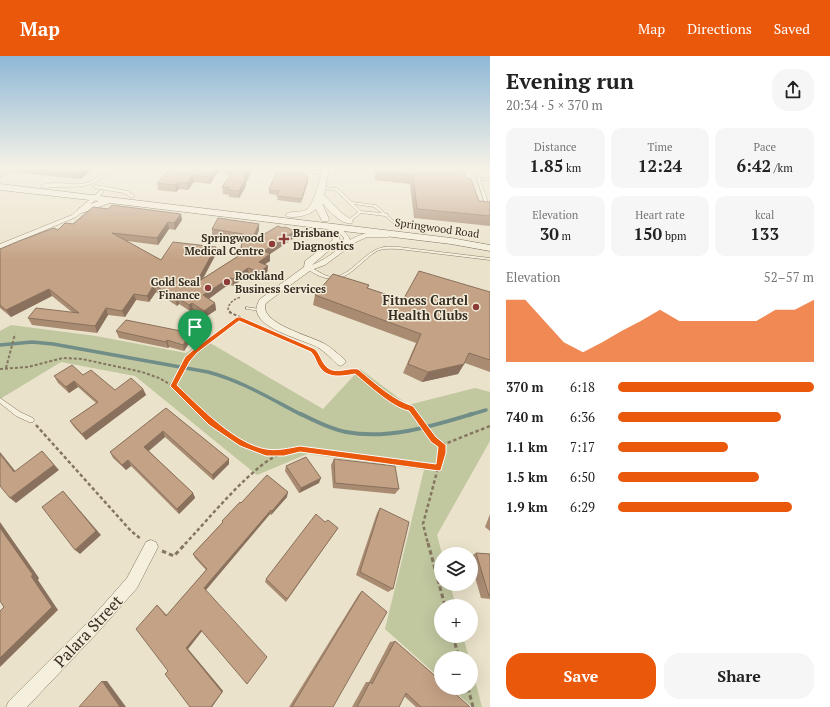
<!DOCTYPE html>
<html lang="en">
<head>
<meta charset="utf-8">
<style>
	body { margin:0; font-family:"PT Serif",serif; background:#f6f6f6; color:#222; height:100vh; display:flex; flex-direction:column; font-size:15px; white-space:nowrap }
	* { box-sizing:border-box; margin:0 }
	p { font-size:13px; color:#767676 }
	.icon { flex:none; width:22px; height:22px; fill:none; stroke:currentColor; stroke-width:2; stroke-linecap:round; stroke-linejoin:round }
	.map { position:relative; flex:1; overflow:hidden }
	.panel { display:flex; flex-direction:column; background:#fff; width:340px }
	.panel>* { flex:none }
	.buttons { position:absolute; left:434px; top:491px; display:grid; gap:8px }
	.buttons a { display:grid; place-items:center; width:44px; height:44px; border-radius:50%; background:#fff; box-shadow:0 4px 16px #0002; font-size:20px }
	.pin { position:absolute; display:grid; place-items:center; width:34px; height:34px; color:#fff; margin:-41px -17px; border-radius:50% 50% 50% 0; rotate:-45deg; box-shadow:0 0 4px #0007 }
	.pin .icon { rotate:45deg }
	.round { display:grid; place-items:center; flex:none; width:42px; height:42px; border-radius:16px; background:#f6f6f6 }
	.overview { display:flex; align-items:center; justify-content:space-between; height:68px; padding:0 16px }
	h1 { font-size:22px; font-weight:700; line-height:30px }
	.metrics { display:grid; grid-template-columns:repeat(3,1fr); gap:6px; height:68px; padding:4px 16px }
	.metrics div { display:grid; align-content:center; border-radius:10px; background:#f6f6f6; text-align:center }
	.metrics b { font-size:17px; font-weight:700 }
	.metrics small { font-size:11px; font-weight:400 }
	.metrics p { font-size:11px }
	.chart { height:112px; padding:8px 16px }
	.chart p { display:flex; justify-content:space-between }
	.chart svg { width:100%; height:72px; margin-top:4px; fill:#ea580c; opacity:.7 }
	.primary-button { display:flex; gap:8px; margin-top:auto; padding:8px 16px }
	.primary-button a { flex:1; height:46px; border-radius:16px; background:#ea580c; color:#fff; font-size:16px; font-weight:700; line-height:46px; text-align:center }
	.primary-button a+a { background:#f6f6f6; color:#222 }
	ul { padding:0 16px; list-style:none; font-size:13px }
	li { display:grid; grid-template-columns:64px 48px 1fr; align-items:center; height:30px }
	li i { height:10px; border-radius:5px; background:#ea580c }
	header { display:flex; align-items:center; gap:24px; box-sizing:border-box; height:56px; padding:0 20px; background:#ea580c; color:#fff }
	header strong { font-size:19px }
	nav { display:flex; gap:22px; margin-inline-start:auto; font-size:14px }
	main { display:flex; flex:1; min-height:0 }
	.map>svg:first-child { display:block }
	.green { fill:#c1c79f }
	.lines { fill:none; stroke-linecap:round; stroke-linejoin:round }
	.stream-far1 { stroke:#718d87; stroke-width:3.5 }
	.stream { stroke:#718d87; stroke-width:4 }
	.service-casing { stroke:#857660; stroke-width:1 }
	.minor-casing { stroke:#857660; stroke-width:1 }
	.tertiary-casing { stroke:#857660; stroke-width:1 }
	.secondary-casing { stroke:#675743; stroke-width:1 }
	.path-far3 { stroke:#857660; stroke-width:1.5; stroke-dasharray:2.5 1.5; stroke-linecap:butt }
	.path-far2 { stroke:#857660; stroke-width:2; stroke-dasharray:3 2; stroke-linecap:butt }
	.path-far1 { stroke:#857660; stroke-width:2.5; stroke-dasharray:3.5 2.5; stroke-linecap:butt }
	.path { stroke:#857660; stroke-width:3; stroke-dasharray:4.5 3; stroke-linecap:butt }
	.service { fill:#f5efdd; fill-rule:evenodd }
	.minor { fill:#f5efdd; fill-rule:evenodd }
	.tertiary { fill:#f5efdd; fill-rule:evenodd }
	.secondary { fill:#f5efdd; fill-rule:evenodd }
	.wall { fill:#a98b72 }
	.shaded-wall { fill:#89715d }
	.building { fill:#c4a285; stroke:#89715d; fill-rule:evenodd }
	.route { fill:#ea580c; stroke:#fff; fill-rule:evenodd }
	.poi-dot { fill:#8d3b37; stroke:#f2ecd9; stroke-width:1.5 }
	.labels { text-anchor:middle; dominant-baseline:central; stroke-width:3; stroke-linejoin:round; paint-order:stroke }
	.far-street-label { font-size:11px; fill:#372d22; stroke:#f2ecd9 }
	.far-poi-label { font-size:11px; font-weight:bold; fill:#372d22; stroke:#f2ecd9; text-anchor:start }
	.poi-label { font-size:13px; font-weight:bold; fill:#372d22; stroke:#f2ecd9; text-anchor:end }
	.near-street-label { font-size:16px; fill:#372d22; stroke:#f2ecd9 }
</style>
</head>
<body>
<header>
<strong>Map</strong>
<nav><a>Map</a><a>Directions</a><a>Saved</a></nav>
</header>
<main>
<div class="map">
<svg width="490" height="651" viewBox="0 0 490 651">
	<rect width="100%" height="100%" fill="#eae2ca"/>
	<g class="green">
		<polygon points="11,269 96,280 186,297 205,284 323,353 360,313 408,349 475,332 490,336 490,385 437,479 442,498 441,528 450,528 456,550 441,550 441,580 463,580 469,602 441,602 441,623 385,573 424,414 307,398 257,419 135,320 61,306 0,343 0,275"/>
		<polygon points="471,609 482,651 472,651 451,632 471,632"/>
	</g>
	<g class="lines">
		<g class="stream-far1">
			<path d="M 0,289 L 32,286 L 53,288 L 208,316 C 242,325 271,343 302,359"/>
			<polyline points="469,359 486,354"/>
		</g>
		<path class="stream" d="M 301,358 C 315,365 330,373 346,376 C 388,384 432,370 472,358"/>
		<g class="service-casing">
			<g id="service">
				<polygon points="11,113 13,113 0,121 0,119"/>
				<polygon points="474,113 476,113 479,121 490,123 490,125 480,123 490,152 486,151"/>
				<path d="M 321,131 L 337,132 L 352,146 L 376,149 L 386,158 L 388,158 L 388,160 L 403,172 L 400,173 L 385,160 L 361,157 L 350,166 L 348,166 L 348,164 L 358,156 L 335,134 L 320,133 L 320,132 ZM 354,148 L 374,151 L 382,157 L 361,155 Z"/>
				<path d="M 384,191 L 399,191 L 490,202 L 490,204 L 399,193 C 392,193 384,192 377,195 C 370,199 363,206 357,211 C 340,227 325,226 306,212 L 307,211 C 316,212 323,221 333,221 C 352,220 363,195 384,191 Z"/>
				<polygon points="246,251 260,253 262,254 260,255 247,253 246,253"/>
				<polygon points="0,342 20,356 33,362 34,364 33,366 29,366 16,360 0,347"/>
			</g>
		</g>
		<g class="minor-casing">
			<g id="minor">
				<path d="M 107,113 L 113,113 C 88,138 74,128 44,132 L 41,130 C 53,123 72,131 86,127 C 94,125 101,118 107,113 Z"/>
				<polygon points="293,113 307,113 328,116 325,118 295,115"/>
				<polygon points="96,129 128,135 135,140 132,142 124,137 94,132 93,131"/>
				<polygon points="101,134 104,136 103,137 76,161 0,193 0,188 72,159"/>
				<path d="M 327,169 L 331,169 L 339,180 L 340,185 L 312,209 C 324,204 340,195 344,182 L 335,172 L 335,170 L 339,170 L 349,181 L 350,184 C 359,178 382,172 391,179 L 388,181 L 367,181 L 356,186 L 325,209 L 311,214 L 266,247 C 257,267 312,280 325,288 C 332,292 338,298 344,303 L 346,306 L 341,310 L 338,309 C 332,303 325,296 319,292 C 302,282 242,271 260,243 L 304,211 L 305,205 L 333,184 L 333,180 L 326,170 Z"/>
				<polygon points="151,484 156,486 158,491 137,532 99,575 27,651 6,651 9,645 89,565 127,522 146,486"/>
			</g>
		</g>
		<g class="tertiary-casing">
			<path id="tertiary" d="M 323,113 L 329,113 L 324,139 L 342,157 L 353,165 L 352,167 C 340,169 329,154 322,147 L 329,163 L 328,165 L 322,165 L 316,153 C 311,159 291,164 285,159 C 291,154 300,157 306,154 C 314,150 320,121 323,113 Z"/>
		</g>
		<g class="secondary-casing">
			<polygon id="secondary" points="0,128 451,182 490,189 490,195 451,188 110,147 82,157 79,156 77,154 79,152 99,145 0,134"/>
		</g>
		<path class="path-far3" d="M 231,257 L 228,253 C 229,246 235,243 241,241"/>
		<g class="path-far2">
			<polyline points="229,256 259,270"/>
			<polyline points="316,298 323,312 338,318 356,315 390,342 411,352 416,359"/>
			<polyline points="6,312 15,278"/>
			<polyline points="0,313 28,311 63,302 82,303 142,316 159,322 173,330 204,359"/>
			<polyline points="173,330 191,299 239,262"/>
		</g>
		<g class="path-far1">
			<path d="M 202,358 C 218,373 245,394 267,396 C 272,397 278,396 283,396"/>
			<polyline points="415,358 434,384 442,389 442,397 423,468 428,488"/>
			<polyline points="36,369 131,475 141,483"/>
			<polyline points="442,389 490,370"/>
			<path d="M 185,488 C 208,464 256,404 285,396 C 306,390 330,396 352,400 C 381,404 410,408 439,412"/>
		</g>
		<g class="path">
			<polyline points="428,487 445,550"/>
			<polyline points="162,495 174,500 186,487"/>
			<polyline points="453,580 459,602"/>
			<polyline points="468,632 473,651"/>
		</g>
		<use href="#service" class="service"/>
		<use href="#minor" class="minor"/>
		<use href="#tertiary" class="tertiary"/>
		<use href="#secondary" class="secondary"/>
	</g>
	<g class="wall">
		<polygon points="0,113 92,113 81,123 11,116 10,113 4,115 0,115"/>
		<polygon points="181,113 253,113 246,126 246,130 239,142 229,141 229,139 223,138 222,131 230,120 220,113 210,128 194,126 188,134 179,133 176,136 158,134 157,127 180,114"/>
		<polygon points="375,113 463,113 466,122 479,145 490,146 490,170 414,162 410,128 375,124"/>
		<polygon points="308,125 301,147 277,144 278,139 269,138 269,134"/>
		<polygon points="182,164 175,174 169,173 158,189 127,185 161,204 216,198 203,223 240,199 243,184 212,180 212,173 259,168 259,174 255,184 283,172 295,175 294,182 270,198 270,205 265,208 268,210 267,217 259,223 248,219 233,230 231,229 225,231 209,243 215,247 216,254 204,262 193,254 190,255 179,248 177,250 156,236 149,246 136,244 125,261 108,259 97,277 32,269 28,262 73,257 52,240 11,261 0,252 0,193 58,174 73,168"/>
		<polygon points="369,229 368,232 403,244 490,236 490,316 465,307 458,318 422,326 403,317 416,287 313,249 315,239"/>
		<polygon points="116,275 192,283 184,295 169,291 168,292 119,282"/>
		<polygon points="83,319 115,334 143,333 146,339 86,384 74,371 70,365 96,347 78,331 69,337 58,327 54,320"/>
		<polygon points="166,352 229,403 229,408 213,424 165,381 149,395 193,437 195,442 179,458 131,410 126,414 113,402 110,396"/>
		<polygon points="334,403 399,433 395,438 333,432 331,409"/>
		<polygon points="286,410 319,427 299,437 285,415"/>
		<polygon points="287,441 271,459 270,458 206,534 202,575 188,593 223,635 212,651 190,651 168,615 157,549 167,559 206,514 195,502 193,498 222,467 222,465 241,447"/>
		<polygon points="380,452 393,533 388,536 356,519 377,457"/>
		<polygon points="490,458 490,475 485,471"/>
		<polygon points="325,466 338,472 286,546 265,526 266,523"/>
		<polygon points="476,497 490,498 490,543 481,542 471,507 471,500"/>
		<polygon points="362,535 333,651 289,651 359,538"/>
		<polygon points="395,585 470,651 416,651 404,640 399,651 352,651 366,626 369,626 390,586"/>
	</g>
	<g class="shaded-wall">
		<polygon points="3,113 10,113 4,115"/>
		<polygon points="85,113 92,113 81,123 79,117"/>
		<polygon points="215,113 220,113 210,128 209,121"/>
		<polygon points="249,113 253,113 246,126 246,130 239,142 239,135 244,122"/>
		<polygon points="193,119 194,126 188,134 187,127"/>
		<polygon points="308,121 308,125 301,147 302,143"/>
		<polygon points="178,126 179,133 176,136 175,129"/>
		<polygon points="181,158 182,164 175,174 174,167"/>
		<polygon points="168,166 169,173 158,189 157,182"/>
		<polygon points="259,168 259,174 251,193 251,186"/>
		<polygon points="295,175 294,182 264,202 264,195"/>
		<polygon points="216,191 216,198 196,234 196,227"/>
		<polygon points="270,198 270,205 259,212 259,206"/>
		<polygon points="268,210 267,217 259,223 259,216"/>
		<polygon points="248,212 248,219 233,230 233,223"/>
		<polygon points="231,222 231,229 225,231 204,246 203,239 225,225"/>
		<polygon points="154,229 156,236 149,246 147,240"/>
		<polygon points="49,233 52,240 11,261 6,254"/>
		<polygon points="134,238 136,244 125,261 122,255"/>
		<polygon points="178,242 179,248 177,250 176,243"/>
		<polygon points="192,247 193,254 190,255 189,249"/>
		<polygon points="215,247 216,254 204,262 204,255"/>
		<polygon points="106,252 108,259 97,277 95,270"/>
		<polygon points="191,277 192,283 184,295 183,289"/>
		<polygon points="167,284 169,291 168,292 166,286"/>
		<polygon points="464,308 458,318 422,326 428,316"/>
		<polygon points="74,325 78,331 69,337 66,331"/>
		<polygon points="143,333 146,339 86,384 82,378"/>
		<polygon points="163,375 165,381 147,396 144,391"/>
		<polygon points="42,395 59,414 16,447 10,442"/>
		<polygon points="0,396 20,421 14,416 0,398"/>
		<polygon points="229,403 229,408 213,424 212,419"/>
		<polygon points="128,404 131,410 126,414 122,409"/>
		<polygon points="321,422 319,427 299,437 301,432"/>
		<polygon points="63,435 101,479 80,498 75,494"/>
		<polygon points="288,436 287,441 271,459 272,455"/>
		<polygon points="193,437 195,442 179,458 177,453"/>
		<polygon points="271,454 270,458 205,535 204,532"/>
		<polygon points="0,466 39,522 38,524 58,554 0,611 0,602 31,520 0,472"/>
		<polygon points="201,574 202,575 188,593 223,635 212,651 186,592"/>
		<polygon points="102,625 107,625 126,651 120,651"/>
	</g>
	<g class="building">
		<polygon points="29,113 85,113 79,117"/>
		<polygon points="169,113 180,114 181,113 215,113 209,121 193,119 187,127 178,126 175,129 157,127"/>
		<polygon points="229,113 249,113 244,122 246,122 239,135 228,134 230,132 222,131 233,115"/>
		<polygon points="377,113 463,113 466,122 471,123 479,145 490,146 490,160 417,153 413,119 377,116"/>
		<polygon points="277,114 295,116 296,114 308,121 302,143 277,140 279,135 269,134"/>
		<path d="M 112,149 L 181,158 L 174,167 L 168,166 L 157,182 L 112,177 L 161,204 L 173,186 L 216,191 L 196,227 L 240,199 L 243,178 L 212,173 L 218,162 L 259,168 L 251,186 L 278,170 L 283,172 L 285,171 L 295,175 L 264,195 L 270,198 L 259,206 L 268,210 L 259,216 L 248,212 L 233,223 L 231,222 L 225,225 L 203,239 L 215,247 L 204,255 L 192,247 L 189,249 L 178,242 L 176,243 L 154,229 L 147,240 L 134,238 L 122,255 L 106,252 L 95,270 L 28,262 L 36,252 L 79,257 L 49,233 L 6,254 L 0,249 L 0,193 L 19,185 L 54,172 L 58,174 L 65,167 L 73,168 L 93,151 L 108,153 ZM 249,191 L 252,192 L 247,195 Z"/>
		<polygon points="419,215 490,236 490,304 469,297 464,308 428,316 408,308 421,278 315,239 333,218 369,229 367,232 403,244"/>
		<polygon points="126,264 191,277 183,289 167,284 166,286 116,275"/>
		<polygon points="72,309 83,319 91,314 115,334 131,322 143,333 82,378 70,365 98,346 74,325 66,331 54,320"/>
		<polygon points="166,352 229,403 212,419 163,375 144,391 193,437 177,453 128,404 122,409 110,396"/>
		<polygon points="42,395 54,409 10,442 0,430 0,398 14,416"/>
		<polygon points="306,401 321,422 301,432 286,410"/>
		<polygon points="334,403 395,410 399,433 335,427"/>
		<polygon points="267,419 288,436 272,455 271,454 204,532 267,601 247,628 201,574 186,592 222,636 211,651 190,651 165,618 168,615 136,573 157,549 166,560 207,513 193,498 223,466 222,465 240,446 241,447"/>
		<polygon points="63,435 96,475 75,494 42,451"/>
		<polygon points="380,452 409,466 393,533 360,516"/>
		<polygon points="316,458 325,466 328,464 338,472 287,543 266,523"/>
		<polygon points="0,472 33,519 31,520 52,551 0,602 0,555 4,551 0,545"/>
		<polygon points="476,497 490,498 490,540 489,540"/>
		<polygon points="362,535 387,556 333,651 292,651"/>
		<polygon points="395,585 441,625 441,632 449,632 470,651 421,651 406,637 399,651 357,651 370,626 372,628"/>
		<polygon points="102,625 120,651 79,651"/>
	</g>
	<linearGradient id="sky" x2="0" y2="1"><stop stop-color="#8fb8d6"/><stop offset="0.55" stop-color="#f6f2e7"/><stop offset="1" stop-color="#f6f2e7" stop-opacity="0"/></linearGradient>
	<rect width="490" height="204" fill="url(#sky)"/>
	<path class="route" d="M 237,261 L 241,261 L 315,293 C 320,298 321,304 325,309 C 334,320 347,311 358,313 C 375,327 393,344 413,350 L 436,381 L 446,389 L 446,397 L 441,414 L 439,415 L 300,396 L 284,400 L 266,400 L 240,390 L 209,369 L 170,330 L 185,301 L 193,294 ZM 239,265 L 311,296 C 316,301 316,308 321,313 C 329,323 344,320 355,318 C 369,329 391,351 409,355 L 431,386 L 438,391 L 436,408 L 300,390 C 289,392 277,395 266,393 C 235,388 199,350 177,329 L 190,305 L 197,297 Z"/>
	<g class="poi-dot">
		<path d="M282 177h4v4h4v4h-4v4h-4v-4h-4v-4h4z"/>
		<circle cx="272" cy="188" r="4"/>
		<circle cx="227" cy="226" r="4"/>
		<circle cx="208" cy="232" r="4"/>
		<circle cx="476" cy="251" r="4"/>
	</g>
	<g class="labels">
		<g class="far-street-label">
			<text transform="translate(437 172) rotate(8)">Springwood Road</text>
		</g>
		<g class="far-poi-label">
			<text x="293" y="177">Brisbane<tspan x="293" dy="13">Diagnostics</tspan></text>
			<text x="264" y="182" text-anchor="end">Springwood<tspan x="264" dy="13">Medical Centre</tspan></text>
			<text x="235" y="220">Rockland<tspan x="235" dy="13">Business Services</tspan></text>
			<text x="200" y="226" text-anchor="end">Gold Seal<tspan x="200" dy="13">Finance</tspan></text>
		</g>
		<g class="poi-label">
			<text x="468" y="244">Fitness Cartel<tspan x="468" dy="15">Health Clubs</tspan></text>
		</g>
		<g class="near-street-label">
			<text transform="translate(88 575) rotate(-47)">Palara Street</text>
		</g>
	</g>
</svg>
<div class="buttons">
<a><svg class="icon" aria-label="layers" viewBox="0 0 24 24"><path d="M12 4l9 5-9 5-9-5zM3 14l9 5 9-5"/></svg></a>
<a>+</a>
<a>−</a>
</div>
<div class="pin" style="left:195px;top:295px;background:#1e9e55"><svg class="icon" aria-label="arrive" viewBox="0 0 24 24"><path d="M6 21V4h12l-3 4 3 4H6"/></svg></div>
</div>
<section class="panel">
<div class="overview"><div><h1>Evening run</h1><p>20:34 · 5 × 370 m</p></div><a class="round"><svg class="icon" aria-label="share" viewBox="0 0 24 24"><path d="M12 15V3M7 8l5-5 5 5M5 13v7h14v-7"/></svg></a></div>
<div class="metrics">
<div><p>Distance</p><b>1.85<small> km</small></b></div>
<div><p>Time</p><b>12:24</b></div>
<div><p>Pace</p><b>6:42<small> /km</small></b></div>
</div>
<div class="metrics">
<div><p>Elevation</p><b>30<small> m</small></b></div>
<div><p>Heart rate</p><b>150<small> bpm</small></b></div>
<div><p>kcal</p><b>133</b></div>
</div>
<div class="chart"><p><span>Elevation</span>52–57 m</p>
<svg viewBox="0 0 160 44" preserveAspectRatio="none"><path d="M0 44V6L10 6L20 19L30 32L40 38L50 32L60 25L70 19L80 12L90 19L100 19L110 19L120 19L130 19L140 12L150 12L160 6V44z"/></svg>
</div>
<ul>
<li><b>370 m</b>6:18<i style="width:100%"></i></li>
<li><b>740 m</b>6:36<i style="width:83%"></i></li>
<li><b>1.1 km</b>7:17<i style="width:56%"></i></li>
<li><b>1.5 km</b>6:50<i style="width:72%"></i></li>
<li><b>1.9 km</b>6:29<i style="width:89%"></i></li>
</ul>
<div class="primary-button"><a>Save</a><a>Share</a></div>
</section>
</main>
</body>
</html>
